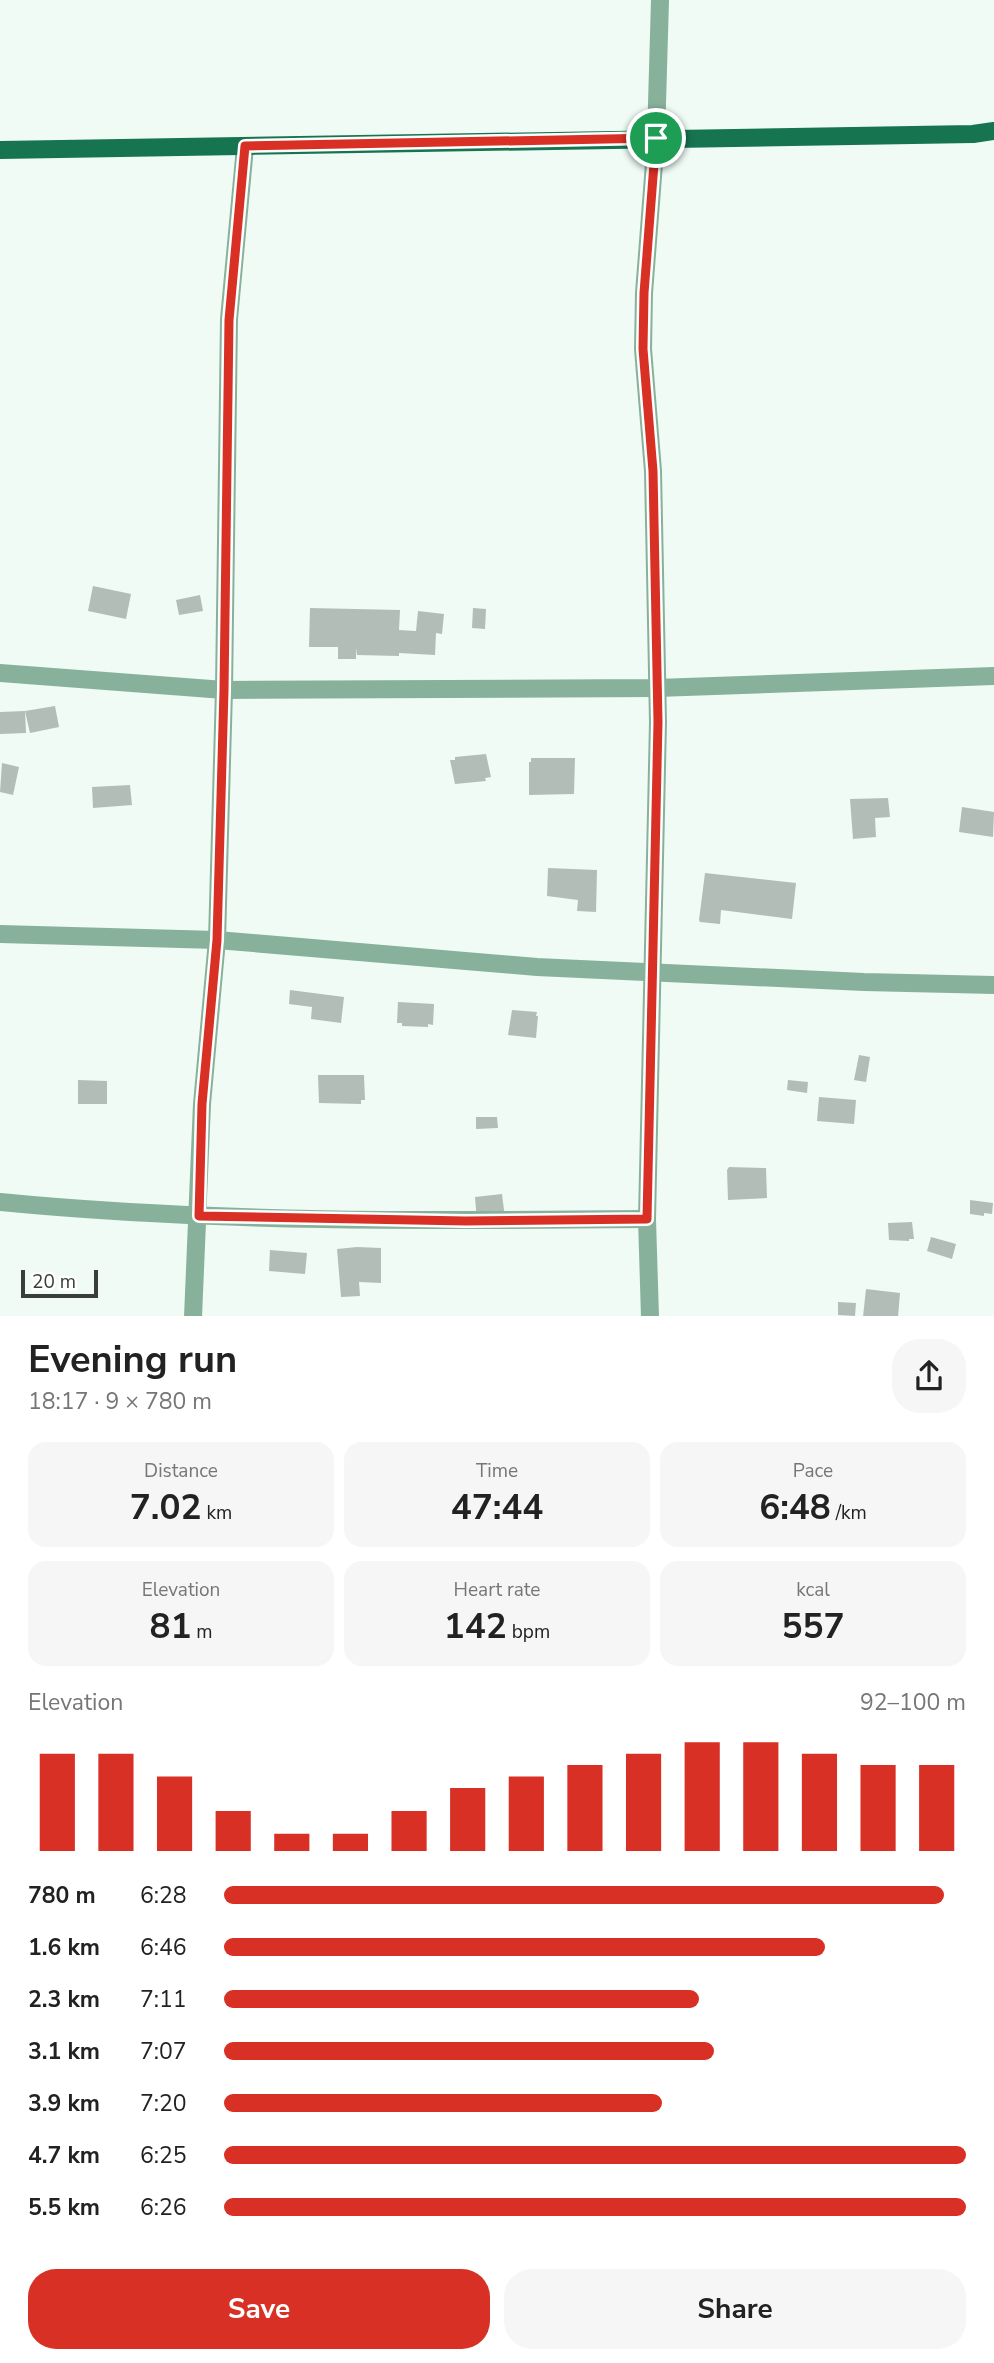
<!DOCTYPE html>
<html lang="en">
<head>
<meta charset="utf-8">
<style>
	body { margin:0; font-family:"Nunito Sans",sans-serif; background:#f6f6f6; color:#222; height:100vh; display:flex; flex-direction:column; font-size:26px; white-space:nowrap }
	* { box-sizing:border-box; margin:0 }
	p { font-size:23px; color:#767676 }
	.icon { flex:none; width:38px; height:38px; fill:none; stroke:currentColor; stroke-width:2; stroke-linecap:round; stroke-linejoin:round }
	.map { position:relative; height:1316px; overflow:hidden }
	.details { display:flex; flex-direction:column; background:#fff; flex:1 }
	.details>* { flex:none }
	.scale { position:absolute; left:21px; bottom:18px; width:77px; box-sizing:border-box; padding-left:7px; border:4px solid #393e3b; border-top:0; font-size:19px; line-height:24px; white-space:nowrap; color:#393e3b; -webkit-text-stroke:5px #fff; paint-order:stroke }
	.pin { position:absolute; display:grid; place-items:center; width:60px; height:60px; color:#fff; margin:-30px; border:4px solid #fff; border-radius:50%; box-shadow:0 2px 7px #0007 }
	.round { display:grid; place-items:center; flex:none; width:74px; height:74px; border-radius:28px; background:#f6f6f6 }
	.headline { display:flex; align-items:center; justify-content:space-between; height:119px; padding:0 28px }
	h1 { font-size:38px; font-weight:700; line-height:52px }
	.metrics { display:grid; grid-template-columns:repeat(3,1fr); gap:10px; height:119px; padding:7px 28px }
	.metrics div { display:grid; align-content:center; border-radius:18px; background:#f6f6f6; text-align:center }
	.metrics b { font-size:35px; font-weight:700 }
	.metrics small { font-size:19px; font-weight:400 }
	.metrics p { font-size:19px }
	.chart { height:196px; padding:14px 28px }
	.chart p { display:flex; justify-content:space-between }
	.chart svg { width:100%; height:126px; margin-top:7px; stroke:#d93025; stroke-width:6 }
	.cta { display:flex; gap:14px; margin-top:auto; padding:14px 28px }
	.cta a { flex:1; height:80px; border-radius:28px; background:#d93025; color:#fff; font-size:28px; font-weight:700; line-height:80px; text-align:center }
	.cta a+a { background:#f6f6f6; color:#222 }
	ul { padding:0 28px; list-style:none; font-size:23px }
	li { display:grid; grid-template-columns:112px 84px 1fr; align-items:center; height:52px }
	li i { height:18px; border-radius:9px; background:#d93025 }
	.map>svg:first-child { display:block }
	.building { fill:#b2bdb7 }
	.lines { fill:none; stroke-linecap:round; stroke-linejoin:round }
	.minor { stroke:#88b19b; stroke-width:18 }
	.primary { stroke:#167450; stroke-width:18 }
	.route-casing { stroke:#fff; stroke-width:14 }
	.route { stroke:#d93025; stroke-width:9 }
</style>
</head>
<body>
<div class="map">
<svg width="994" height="1317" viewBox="0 0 994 1317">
	<rect width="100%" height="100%" fill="#effbf4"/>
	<g class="building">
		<polygon points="93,586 131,594 126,619 88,611"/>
		<polygon points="200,595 203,611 179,615 176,600"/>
		<polygon points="310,608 400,610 399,630 416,631 418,611 444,614 442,634 436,633 435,655 399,653 399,656 357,655 356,648 356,659 338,659 338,647 309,647"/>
		<polygon points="473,608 486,609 485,629 472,628"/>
		<polygon points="55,706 59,727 30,733 25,711"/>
		<polygon points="25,711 26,733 0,734 0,712"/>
		<polygon points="486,754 491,777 485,778 486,781 455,784 450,760 455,760 455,757"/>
		<polygon points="531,758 575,758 574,794 529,795 529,762 531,762"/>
		<polygon points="2,763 19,767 13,795 0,792"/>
		<polygon points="130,785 132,805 93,808 92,787"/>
		<polygon points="888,798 890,817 875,818 876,837 853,839 850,799"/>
		<polygon points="962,807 994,812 993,837 959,832"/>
		<polygon points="548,868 597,870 596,912 577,911 578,900 547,896"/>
		<polygon points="705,873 796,883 792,919 721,910 720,924 700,922 699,920"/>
		<polygon points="290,990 344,997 341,1023 311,1019 312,1007 289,1004"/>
		<polygon points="398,1002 434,1004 433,1025 428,1024 428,1027 402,1026 402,1023 397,1023"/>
		<polygon points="512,1010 537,1012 536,1016 538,1016 536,1038 508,1035"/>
		<polygon points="859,1055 870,1057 866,1082 854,1080"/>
		<polygon points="318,1075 364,1075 365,1100 361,1100 361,1104 319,1103"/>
		<polygon points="78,1080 107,1081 107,1104 78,1104"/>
		<polygon points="788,1080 808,1082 807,1093 787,1090"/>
		<polygon points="819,1097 856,1100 854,1124 817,1121"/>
		<polygon points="476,1117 497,1117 498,1128 476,1129"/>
		<polygon points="729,1167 766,1168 767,1198 728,1200 727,1170"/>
		<polygon points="502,1194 505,1218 477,1221 475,1197"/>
		<polygon points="970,1200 993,1203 992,1214 984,1213 984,1216 970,1214"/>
		<polygon points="912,1222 914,1239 909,1239 909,1241 889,1240 888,1223"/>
		<polygon points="931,1237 956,1244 952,1259 927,1251"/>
		<polygon points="357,1247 381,1248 381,1283 359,1282 360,1296 341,1297 337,1249"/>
		<polygon points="270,1250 307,1253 305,1274 269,1271"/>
		<polygon points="866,1289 900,1293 898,1317 863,1317"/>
		<polygon points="838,1302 856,1303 855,1316 838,1315"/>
	</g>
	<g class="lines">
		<g class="minor">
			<polyline points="0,673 224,690 657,688 994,676"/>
			<polyline points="0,934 217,940 537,967 864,982 994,985"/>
			<path d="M 0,1202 C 215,1223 431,1221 647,1219"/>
			<polyline points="193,1317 202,1104 217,940 224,690 229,319 245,147"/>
			<polyline points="650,1317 647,1219 658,722 653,471 643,349 644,293 656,138 660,0"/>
		</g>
		<polyline class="primary" points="0,150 973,134 994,131"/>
	</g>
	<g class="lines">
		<g class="route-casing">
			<polygon id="route" points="656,138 644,293 643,349 653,471 658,722 647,1219 466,1221 199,1216 202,1104 217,940 224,690 229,320 245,146"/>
		</g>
		<use href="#route" class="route"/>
	</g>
</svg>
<div class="scale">20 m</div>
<div class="pin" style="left:656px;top:138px;background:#1e9e55"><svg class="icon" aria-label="arrive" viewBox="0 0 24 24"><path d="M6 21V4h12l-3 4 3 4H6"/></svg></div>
</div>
<section class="details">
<div class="headline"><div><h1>Evening run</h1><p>18:17 · 9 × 780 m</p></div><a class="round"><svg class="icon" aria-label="share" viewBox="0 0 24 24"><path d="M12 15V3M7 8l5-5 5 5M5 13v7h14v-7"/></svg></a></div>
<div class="metrics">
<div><p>Distance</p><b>7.02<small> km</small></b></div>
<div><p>Time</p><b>47:44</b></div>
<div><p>Pace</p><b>6:48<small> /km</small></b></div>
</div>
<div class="metrics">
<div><p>Elevation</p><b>81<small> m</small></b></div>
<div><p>Heart rate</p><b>142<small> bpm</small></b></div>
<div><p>kcal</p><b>557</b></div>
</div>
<div class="chart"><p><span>Elevation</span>92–100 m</p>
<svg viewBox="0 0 160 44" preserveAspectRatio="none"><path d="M5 44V10M15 44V10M25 44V18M35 44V30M45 44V38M55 44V38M65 44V30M75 44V22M85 44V18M95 44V14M105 44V10M115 44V6M125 44V6M135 44V10M145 44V14M155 44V14"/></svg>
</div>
<ul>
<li><b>780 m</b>6:28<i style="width:97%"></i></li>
<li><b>1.6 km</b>6:46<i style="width:81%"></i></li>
<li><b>2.3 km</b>7:11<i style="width:64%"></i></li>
<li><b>3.1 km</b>7:07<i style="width:66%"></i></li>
<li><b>3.9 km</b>7:20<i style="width:59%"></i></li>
<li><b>4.7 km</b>6:25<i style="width:100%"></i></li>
<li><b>5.5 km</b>6:26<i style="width:100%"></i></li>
</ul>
<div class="cta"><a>Save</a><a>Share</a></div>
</section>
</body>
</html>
